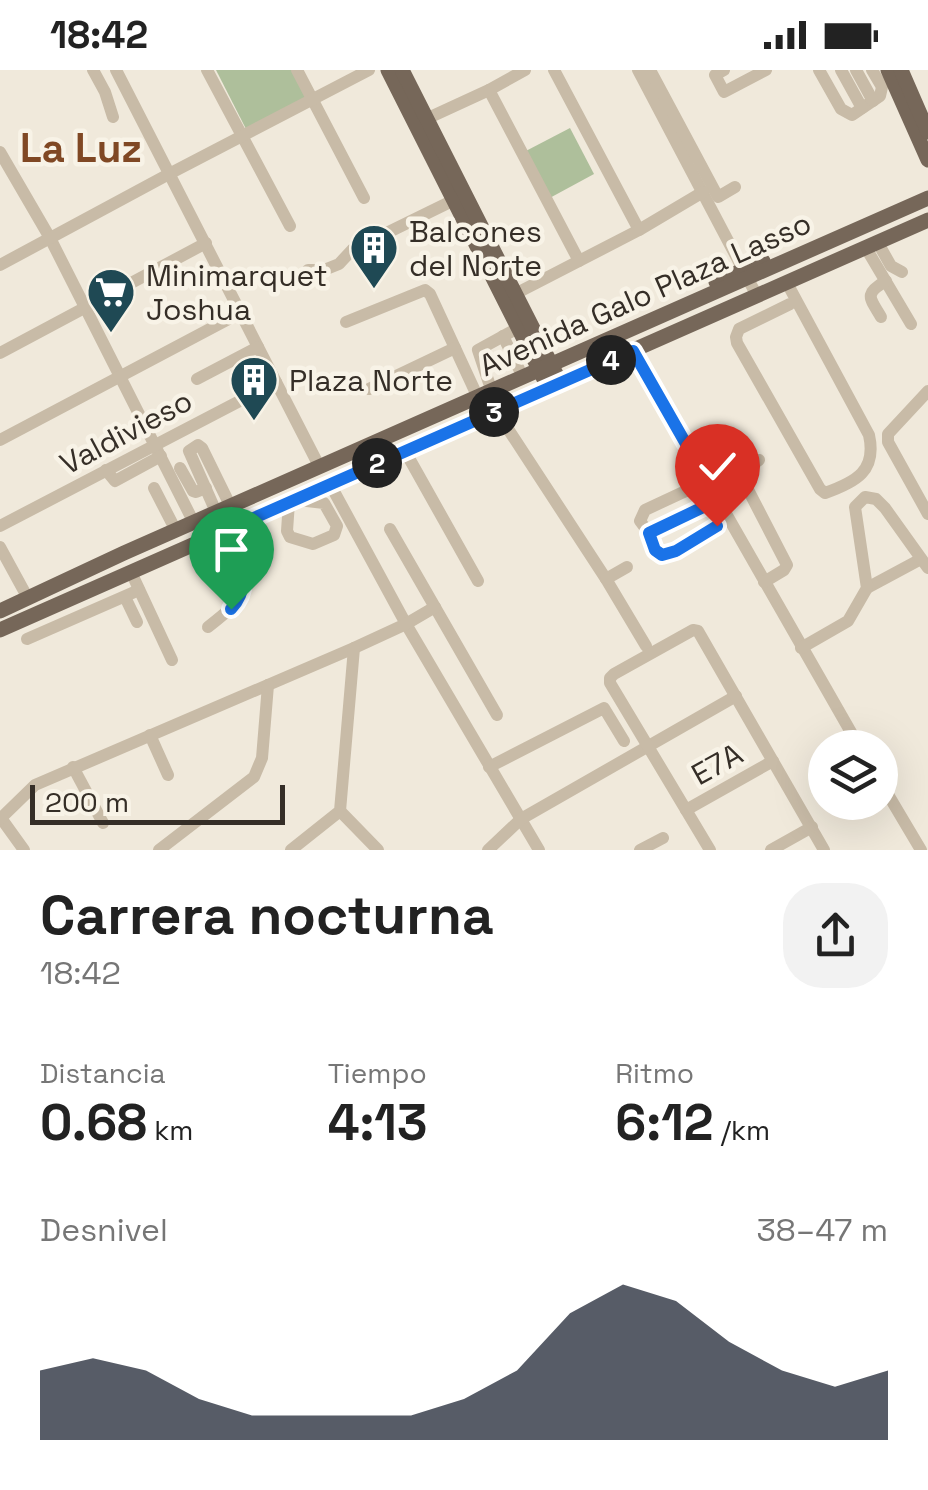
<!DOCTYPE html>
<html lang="es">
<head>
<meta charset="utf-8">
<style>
	body { margin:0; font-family:"Space Grotesk",sans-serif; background:#f2f2f2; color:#222; height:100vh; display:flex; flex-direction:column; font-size:38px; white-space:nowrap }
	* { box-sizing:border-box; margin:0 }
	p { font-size:32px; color:#767676 }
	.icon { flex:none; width:55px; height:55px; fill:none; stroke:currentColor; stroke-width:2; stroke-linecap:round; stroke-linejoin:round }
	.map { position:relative; height:780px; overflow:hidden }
	.sheet { display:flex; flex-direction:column; background:#fff; flex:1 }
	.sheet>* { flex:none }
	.buttons { position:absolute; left:808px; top:660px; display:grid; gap:20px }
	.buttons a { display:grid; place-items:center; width:90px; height:90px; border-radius:50%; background:#fff; box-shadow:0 10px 40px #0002; font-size:50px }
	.scale { position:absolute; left:30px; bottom:25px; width:255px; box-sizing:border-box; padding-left:10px; border:5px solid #352e27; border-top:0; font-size:28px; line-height:35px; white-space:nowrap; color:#352e27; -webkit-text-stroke:8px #f8f3e7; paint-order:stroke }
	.pin { position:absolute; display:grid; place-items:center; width:85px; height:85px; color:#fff; margin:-102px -42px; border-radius:50% 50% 50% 0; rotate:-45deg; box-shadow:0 0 10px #0007 }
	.pin .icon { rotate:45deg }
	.km { position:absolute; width:50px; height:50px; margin:-25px; border-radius:50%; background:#222; color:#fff; font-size:28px; line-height:50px; text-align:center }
	.round { display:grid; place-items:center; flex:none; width:105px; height:105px; border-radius:40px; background:#f2f2f2 }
	.head { display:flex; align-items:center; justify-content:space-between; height:170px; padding:0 40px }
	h1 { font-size:55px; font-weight:600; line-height:75px }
	.figures { display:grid; grid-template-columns:repeat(3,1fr); gap:15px; height:170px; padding:10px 40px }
	.figures div { display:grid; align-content:center }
	.figures b { font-size:50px; font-weight:600 }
	.figures small { font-size:28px; font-weight:400 }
	.figures p { font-size:28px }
	.chart { height:280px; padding:20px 40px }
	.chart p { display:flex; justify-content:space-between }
	.chart svg { width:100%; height:180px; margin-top:10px; fill:#111827; opacity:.7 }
	.status { display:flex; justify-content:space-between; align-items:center; height:70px; padding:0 50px; background:#fff; direction:ltr }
	.status svg { height:28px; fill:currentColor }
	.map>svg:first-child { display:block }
	.green { fill:#aebf9b }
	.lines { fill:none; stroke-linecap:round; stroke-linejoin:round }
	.minor { stroke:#c8bba7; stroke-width:12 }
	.major { stroke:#766759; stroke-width:15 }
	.route-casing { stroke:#fff; stroke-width:20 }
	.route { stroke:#1a73e8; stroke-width:12 }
	.labels { text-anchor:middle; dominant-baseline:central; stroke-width:9; stroke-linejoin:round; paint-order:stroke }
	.poi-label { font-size:30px; fill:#352e27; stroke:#f8f3e7; text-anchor:start }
	.street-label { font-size:30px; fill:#352e27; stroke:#f8f3e7 }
	.district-label { font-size:40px; font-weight:bold; fill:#804824; stroke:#f8f3e7 }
</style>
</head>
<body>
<div class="status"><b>18:42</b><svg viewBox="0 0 49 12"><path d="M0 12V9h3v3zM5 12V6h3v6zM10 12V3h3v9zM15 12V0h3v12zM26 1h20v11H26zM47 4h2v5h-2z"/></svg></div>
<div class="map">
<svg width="928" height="780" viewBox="0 0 928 780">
	<rect width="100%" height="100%" fill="#f0e9db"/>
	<g class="green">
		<polygon points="216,0 293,0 307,27 246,59"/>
		<polygon points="570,58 594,104 546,130 522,83"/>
	</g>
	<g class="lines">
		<g class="minor">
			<polyline points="93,0 105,22 113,47"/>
			<polyline points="116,0 316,390"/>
			<polyline points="207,0 290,156"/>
			<polyline points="297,0 364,128"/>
			<polyline points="554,0 639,160"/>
			<polyline points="638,0 757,226"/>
			<polyline points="650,0 718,127 735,117"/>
			<polyline points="724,0 715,5 724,22 766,0"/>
			<polyline points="819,0 841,39 852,45 880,26 882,17 872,0"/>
			<polyline points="841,0 862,38"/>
			<polyline points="856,0 873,31"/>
			<polyline points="489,20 579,191"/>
			<polyline points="426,49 489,20 525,0"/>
			<polyline points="0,82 50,168 190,445"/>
			<polyline points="878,173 891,196 902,202"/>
			<polyline points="866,178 911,254"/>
			<polyline points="0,195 169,104 369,0"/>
			<polyline points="302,206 308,200 324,200 339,194 352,180 452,131"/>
			<path d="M 787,213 L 869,365 C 877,401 856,412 825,423 L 820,419 L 737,273 L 736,267 L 739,259 L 790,234"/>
			<polyline points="515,224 639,160 703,122"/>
			<path d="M 881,247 C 870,228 863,224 886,211"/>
			<polyline points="346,252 425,220 430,224 474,319"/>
			<polyline points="503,266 519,299"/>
			<polyline points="633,281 860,678"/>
			<polyline points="0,283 206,173"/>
			<polyline points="197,309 258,277"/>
			<polyline points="489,313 478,280 518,258"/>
			<polyline points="369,319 455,278"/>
			<polyline points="928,321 888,364 888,372 928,444"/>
			<polyline points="497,342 606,509 646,576"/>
			<polyline points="0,370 240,243"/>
			<polyline points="405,381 478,511"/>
			<polyline points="759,390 743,401 742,408 787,495 784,500 764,512"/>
			<polyline points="180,398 193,421 196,422 206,418"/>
			<polyline points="106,400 115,411 161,386"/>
			<polyline points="330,414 406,554 539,780"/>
			<polyline points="154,418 172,453"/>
			<polyline points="690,419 645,440 640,451 649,463 718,430"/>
			<polyline points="289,432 287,461 290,467 313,474 334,465 337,456 324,433 307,431 303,426"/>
			<polyline points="213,435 189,381 198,375 202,378 227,429"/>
			<polyline points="0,456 276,312"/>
			<polyline points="390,459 497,645"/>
			<polyline points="649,463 655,480 662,485 676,481 717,456"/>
			<polyline points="0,477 24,521"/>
			<polyline points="131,502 172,590"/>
			<polyline points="606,509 627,497"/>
			<polyline points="867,518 921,489"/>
			<polyline points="125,527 137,552"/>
			<path d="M 208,557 C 259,518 247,515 221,462"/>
			<polyline points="27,569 139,520"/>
			<polyline points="801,578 848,551 867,518 855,437 865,427 876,429 885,438 928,498"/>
			<polyline points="150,665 168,705"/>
			<polyline points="73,697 103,753"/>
			<polyline points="489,697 604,638 624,671"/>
			<polyline points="880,711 921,780"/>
			<polyline points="686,740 773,691"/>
			<polyline points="340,741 378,780"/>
			<polyline points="1,748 24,780"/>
			<polyline points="0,749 35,715 354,578 406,554 435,537"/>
			<polyline points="159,780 254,707 262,688 268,615"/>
			<polyline points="291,780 340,741 354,578"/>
			<polyline points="488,780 521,749 736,626"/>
			<polyline points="640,780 663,768"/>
			<polyline points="710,780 610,613 610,608 614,604 693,560 698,561 824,780"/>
			<polyline points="771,780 812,757"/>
		</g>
		<g class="major">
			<polyline points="388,0 544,309"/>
			<polyline points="402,0 556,304"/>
			<polyline points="888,0 928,90"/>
			<polyline points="901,0 928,62"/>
			<polyline points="716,212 763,191"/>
			<polyline points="0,541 124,483 928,128"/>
			<polyline points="0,560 928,150"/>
		</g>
	</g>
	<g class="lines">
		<g class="route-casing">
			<path id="route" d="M 231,539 C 256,512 235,490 222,462 L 633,281 L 718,430 L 649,463 L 655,480 L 662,485 L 676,481 L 717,456"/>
		</g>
		<use href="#route" class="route"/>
	</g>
	<defs>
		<g id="building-pin" transform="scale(2.5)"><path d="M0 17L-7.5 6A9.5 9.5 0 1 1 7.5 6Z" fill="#1f4954" stroke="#f8f3e7"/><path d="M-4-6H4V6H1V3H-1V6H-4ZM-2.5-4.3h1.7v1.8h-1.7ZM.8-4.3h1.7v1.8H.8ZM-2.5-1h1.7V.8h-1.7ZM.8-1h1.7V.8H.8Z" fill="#fff"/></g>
		<g id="supermarket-pin" transform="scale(2.5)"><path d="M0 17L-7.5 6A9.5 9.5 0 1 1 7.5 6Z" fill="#1f4954" stroke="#f8f3e7"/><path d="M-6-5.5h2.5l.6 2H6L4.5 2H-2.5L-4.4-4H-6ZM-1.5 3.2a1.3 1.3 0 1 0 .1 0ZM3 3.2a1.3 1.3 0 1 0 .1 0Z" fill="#fff"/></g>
	</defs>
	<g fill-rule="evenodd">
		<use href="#building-pin" x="374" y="178"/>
		<use href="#supermarket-pin" x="111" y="222"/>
		<use href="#building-pin" x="254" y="310"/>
	</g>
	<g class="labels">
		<g class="poi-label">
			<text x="409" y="161">Balcones<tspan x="409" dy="34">del Norte</tspan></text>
			<text x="146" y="205">Minimarquet<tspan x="146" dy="34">Joshua</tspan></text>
			<text x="289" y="310">Plaza Norte</text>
		</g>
		<g class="street-label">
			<text transform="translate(645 224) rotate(-24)">Avenida Galo Plaza Lasso</text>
			<text transform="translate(126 362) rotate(-28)">Valdivieso</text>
			<text transform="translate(717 694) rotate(-29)">E7A</text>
		</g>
		<g class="district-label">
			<text x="81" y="78">La Luz</text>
		</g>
	</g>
</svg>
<div class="buttons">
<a><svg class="icon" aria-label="layers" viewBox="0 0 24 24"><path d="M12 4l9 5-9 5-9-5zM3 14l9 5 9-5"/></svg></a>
</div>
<div class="scale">200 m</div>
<div class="pin" style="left:231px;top:539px;background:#1e9e55"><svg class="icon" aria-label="arrive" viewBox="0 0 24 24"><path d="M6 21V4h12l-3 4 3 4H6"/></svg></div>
<div class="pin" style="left:717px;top:456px;background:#d93025"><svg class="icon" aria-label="check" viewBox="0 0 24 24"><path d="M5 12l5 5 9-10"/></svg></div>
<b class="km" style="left:377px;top:393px">2</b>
<b class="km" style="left:494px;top:342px">3</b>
<b class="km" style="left:611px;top:290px">4</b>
</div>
<section class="sheet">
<div class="head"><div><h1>Carrera nocturna</h1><p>18:42</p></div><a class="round"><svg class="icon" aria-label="share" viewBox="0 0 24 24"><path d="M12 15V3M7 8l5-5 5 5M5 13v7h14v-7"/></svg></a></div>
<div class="figures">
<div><p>Distancia</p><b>0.68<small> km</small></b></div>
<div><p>Tiempo</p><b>4:13</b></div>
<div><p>Ritmo</p><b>6:12<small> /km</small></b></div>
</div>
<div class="chart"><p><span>Desnivel</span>38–47 m</p>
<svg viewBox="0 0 160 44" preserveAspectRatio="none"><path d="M0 44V27L10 24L20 27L30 34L40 38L50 38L60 38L70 38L80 34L90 27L100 13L110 6L120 10L130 20L140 27L150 31L160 27V44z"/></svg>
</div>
</section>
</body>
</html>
